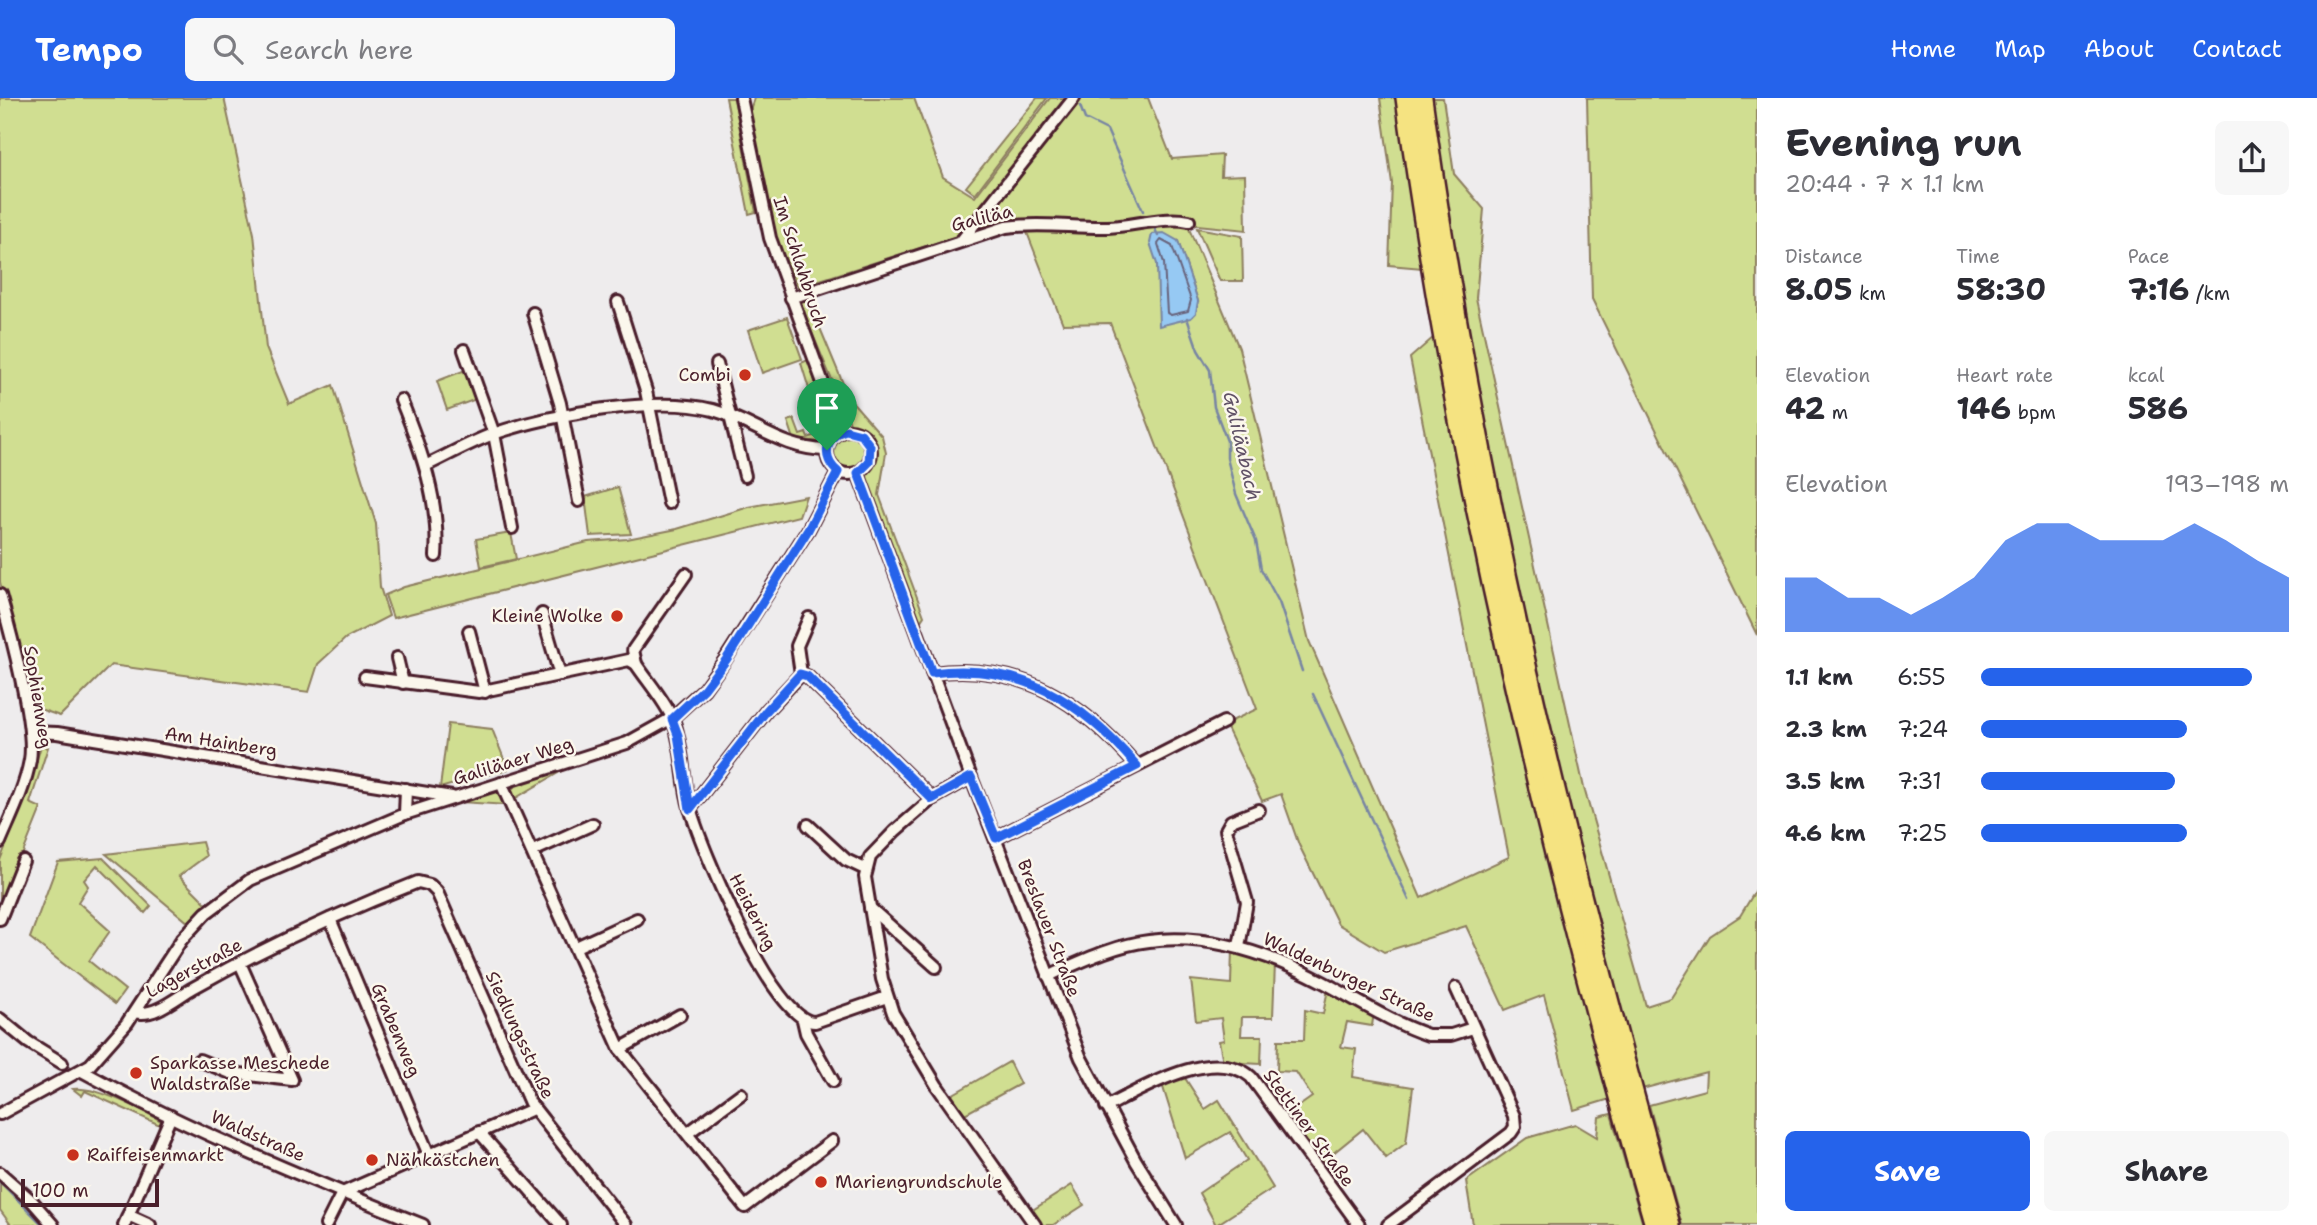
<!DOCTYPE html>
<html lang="en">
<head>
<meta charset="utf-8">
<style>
	body { margin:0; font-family:"Shantell Sans",sans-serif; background:#f7f7f7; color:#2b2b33; height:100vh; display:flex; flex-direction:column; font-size:26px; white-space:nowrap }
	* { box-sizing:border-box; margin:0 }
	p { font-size:23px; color:#7c7c81 }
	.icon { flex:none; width:38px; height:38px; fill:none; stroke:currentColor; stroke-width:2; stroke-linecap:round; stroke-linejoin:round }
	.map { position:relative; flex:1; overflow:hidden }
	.panel { display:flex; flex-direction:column; background:#fff; width:560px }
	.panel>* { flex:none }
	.scale { position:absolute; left:21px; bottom:18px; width:138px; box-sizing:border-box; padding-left:7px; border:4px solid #4a1f2b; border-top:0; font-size:19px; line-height:24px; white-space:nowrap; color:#4a1f2b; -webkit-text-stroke:5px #fbf7ec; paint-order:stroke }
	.pin { position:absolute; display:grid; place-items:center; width:60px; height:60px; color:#fff; margin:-72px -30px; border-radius:50% 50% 50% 0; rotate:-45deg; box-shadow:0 0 7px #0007 }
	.pin .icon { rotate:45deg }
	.round { display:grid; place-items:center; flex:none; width:74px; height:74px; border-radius:10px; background:#f7f7f7 }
	.head { display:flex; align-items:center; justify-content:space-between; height:119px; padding:0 28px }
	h1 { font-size:38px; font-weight:700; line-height:52px }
	.metrics { display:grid; grid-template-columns:repeat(3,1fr); gap:10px; height:119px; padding:7px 28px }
	.metrics div { display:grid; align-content:center }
	.metrics b { font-size:30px; font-weight:700 }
	.metrics small { font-size:19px; font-weight:400 }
	.metrics p { font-size:19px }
	.chart { height:196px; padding:14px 28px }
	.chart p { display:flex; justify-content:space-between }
	.chart svg { width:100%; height:126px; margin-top:7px; fill:#2563eb; opacity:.7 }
	.action { display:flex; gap:14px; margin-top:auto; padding:14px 28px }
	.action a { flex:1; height:80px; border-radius:10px; background:#2563eb; color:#fff; font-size:28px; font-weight:700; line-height:80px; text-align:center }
	.action a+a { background:#f7f7f7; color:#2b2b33 }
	ul { padding:0 28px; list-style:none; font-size:23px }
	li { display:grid; grid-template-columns:112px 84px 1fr; align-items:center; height:52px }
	li i { height:18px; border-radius:9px; background:#2563eb }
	header { display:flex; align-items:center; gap:42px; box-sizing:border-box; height:98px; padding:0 35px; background:#2563eb; color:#fff }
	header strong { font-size:33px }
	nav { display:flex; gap:38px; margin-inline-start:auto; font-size:24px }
	.search { width:490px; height:63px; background:#f7f7f7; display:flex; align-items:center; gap:18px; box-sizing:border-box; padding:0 24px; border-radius:10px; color:#7c7c81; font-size:26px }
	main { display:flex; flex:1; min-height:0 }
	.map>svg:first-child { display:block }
	.green { fill:#d0de91; stroke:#8d7e5e; stroke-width:2; fill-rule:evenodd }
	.water { fill:#96c9f3; stroke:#7885a3; stroke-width:2 }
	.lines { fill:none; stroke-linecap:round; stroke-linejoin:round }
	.shore { stroke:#68637b; stroke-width:2 }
	.stream { stroke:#7885a3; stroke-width:2.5 }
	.minor-casing { stroke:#4a1f2b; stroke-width:16 }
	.motorway-casing { stroke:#4a1f2b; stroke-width:24 }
	.minor { stroke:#fbf7ec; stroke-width:10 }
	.motorway { stroke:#f5e381; stroke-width:19 }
	.route-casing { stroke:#fff; stroke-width:14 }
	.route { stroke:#2563eb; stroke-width:9 }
	.poi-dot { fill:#c8321e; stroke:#fbf7ec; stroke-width:2.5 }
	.labels { text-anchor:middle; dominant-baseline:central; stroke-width:5; stroke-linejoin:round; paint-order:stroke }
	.street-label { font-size:18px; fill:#4a1f2b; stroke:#fbf7ec }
	.poi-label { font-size:18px; fill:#4a1f2b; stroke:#fbf7ec; text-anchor:start }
	.water-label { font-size:19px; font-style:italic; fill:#615267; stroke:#fbf7ec }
</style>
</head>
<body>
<header>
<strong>Tempo</strong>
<div class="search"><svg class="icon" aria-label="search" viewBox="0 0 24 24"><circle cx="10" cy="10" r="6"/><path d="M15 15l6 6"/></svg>Search here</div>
<nav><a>Home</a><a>Map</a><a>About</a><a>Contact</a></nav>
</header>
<main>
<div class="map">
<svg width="1757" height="1127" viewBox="0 0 1757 1127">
	<rect width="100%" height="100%" fill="#eeeced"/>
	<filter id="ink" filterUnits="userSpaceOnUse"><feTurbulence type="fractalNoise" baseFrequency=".0143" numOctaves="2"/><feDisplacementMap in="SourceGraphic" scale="14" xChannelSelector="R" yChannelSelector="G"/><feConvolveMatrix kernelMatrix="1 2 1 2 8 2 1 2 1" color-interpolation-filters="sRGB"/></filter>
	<g filter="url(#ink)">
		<g class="green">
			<polygon points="0,0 224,0 254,136 266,250 289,306 333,287 376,426 380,489 389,518 346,540 318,566 309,594 111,567 60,618 28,607 0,484"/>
			<polygon points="726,0 734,0 756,114 749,116"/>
			<path d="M 754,0 L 914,0 L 943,79 L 975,99 L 1050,0 L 1148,0 L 1172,61 L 1222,57 L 1221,78 L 1245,77 L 1246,132 L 1187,126 L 1239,250 L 1309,543 L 1421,800 L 1509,759 L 1410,260 L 1435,238 L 1610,1001 L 1574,1012 L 1544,897 L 1505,912 L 1466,828 L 1384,854 L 1338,826 L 1299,747 L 1281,696 L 1262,703 L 1225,626 L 1257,611 L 1110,225 L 1063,226 L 1026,132 L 951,140 L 798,189 L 771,131 L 750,12 ZM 1178,143 L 1198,203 L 1160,208 L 1157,165 Z"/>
			<polygon points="1037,0 1047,0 975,96 966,89"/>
			<polygon points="1380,0 1397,0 1422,170 1389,167 1392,85"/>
			<polygon points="1429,0 1443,0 1454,76 1484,111 1476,200 1584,690 1646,908 1671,900 1710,838 1740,818 1757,790 1757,1127 1682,1127 1649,1007 1705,992 1706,974 1642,991 1563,692 1470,259"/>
			<polygon points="1587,0 1757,0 1757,537 1592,201"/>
			<polygon points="1197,130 1242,138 1243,183 1220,183"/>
			<path d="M 805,202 L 820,230 L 849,300 L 882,338 L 886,355 L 879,397 L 924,518 L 920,524 L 867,387 C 864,371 878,362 873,344 L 850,325 L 799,204 Z"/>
			<polygon points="787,219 802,261 762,275 748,232"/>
			<polygon points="808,262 831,329 821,344 794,341 788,323 794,321 800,337 806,335 808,340 816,337 815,332 821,330 801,265"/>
			<polygon points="468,271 479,300 447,312 437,283"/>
			<circle cx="848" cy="355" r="17"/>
			<polygon points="618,389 631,436 590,438 585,399"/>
			<polygon points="806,398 799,418 393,520 385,497 404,489 588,444 627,441 677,431 749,409"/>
			<polygon points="511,435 516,461 481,469 476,441"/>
			<polygon points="448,626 492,631 508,671 440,690"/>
			<polygon points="41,648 48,649 30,705 41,710 0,812 0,762 24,703"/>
			<polygon points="565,671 514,701 511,693 515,687"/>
			<polygon points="496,693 500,695 507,707 460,704"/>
			<polygon points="202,744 206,758 179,778 206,805 189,825 106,756"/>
			<polygon points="103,760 151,808 145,815 97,767 84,782 88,788 78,804 110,833 89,863 125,892 115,906 30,840 58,764"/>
			<polygon points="1232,851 1275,865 1273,919 1242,919 1241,938 1262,938 1261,966 1223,964 1219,943 1224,942 1221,920 1196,923 1191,882 1231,886"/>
			<polygon points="1328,891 1374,914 1372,928 1347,924 1341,949 1356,951 1353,979 1413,989 1406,1045 1386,1060 1363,1031 1321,1065 1288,1016 1312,999 1296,974 1277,973 1278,942 1304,942 1305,912 1323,916"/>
			<polygon points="1009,964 1020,986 961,1018 948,999"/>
			<polygon points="1183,977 1205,1011 1219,1002 1273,1090 1216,1127 1199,1095 1247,1062 1230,1034 1185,1060 1162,986"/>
			<path d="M 73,991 C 96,988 145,1012 164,1025 L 145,1072 L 141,1070 L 160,1027 L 85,993 L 82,998 Z"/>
			<polygon points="1611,1016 1643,1127 1473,1127 1466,1083 1527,1040 1575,1026 1597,1039 1599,1019"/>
			<polygon points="0,1079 45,1121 45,1127 11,1127 0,1112"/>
			<polygon points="1072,1087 1084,1107 1053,1127 1041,1127 1031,1113"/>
		</g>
		<polygon class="water" points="1164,135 1178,143 1198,203 1196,215 1191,220 1159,228 1157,166 1150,145 1152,136"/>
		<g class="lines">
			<polygon class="shore" points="1161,142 1172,148 1191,202 1188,213 1171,217 1167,215 1164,165 1158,146"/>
			<g class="stream">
				<polyline points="1080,8 1085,21 1107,32 1143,113"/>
				<polyline points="1155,131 1158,138"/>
				<polyline points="1187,220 1198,252 1210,272 1214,309 1227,343 1227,360 1236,396 1256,443 1261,471 1279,504 1302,573"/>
				<polyline points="1313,596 1409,802"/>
				<polyline points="0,1084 43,1127"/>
			</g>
			<g class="minor-casing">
				<g id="minor">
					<polyline points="741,0 770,140 841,334"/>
					<polyline points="962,142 1074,0"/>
					<path d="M 791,200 L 1006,129 C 1040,124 1074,130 1108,129 C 1134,128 1163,118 1189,123"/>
					<polyline points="618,204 646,293 669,405"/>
					<polyline points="533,215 560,305 579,403"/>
					<polyline points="464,252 494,336 512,430"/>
					<polyline points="717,266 745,378"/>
					<path d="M 401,302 C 421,351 440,404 436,458"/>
					<circle cx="849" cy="354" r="22"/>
					<path d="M 425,368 C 448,357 469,345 493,336 C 548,317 657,297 713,312 C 755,324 780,351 827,352"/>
					<polyline points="858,375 971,679 1081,960 1136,1063 1176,1127"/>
					<path d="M 0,497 C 10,532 36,629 30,662 C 25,690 11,718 0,744"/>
					<polyline points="542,516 560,577"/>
					<polyline points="469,533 485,594"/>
					<polyline points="397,560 403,585"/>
					<polyline points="636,566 633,552 686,476"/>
					<path d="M 932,575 C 1020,563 1082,604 1137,668"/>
					<polyline points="801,576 797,548 809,520"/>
					<path d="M 365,579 L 479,594 L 629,562 L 636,566 C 648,584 666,604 674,624 C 684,653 682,684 691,713 C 702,751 774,925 815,924 L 887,899"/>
					<polyline points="30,634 57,635 452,699"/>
					<polyline points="971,679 932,701 895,733 870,759 865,779 882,881 893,915 937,988 1035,1127"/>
					<polyline points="501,685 620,951 745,1109 832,1043"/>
					<polyline points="690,711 767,612 801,576 807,578 932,701"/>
					<polyline points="405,716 406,691"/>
					<polyline points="808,727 846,762 865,771"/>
					<polyline points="996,740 1224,624"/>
					<polyline points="533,753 593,726"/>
					<polyline points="870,810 936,869"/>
					<polyline points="0,821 23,763"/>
					<polyline points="330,821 429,1057"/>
					<polyline points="576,849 637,821"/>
					<polyline points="1239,849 1247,804 1226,732 1231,723 1259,712"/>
					<path d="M 1048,878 C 1080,864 1114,847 1149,843 C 1210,835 1270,856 1323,884 C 1357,902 1392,925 1428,937 L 1451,937 L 1473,930"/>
					<path d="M 135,914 C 154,920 177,899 193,890 C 265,849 341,814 418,784 L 430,787 L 437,794 L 530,1005 L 626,1127"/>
					<polyline points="0,921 28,944 62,965"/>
					<polyline points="803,922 806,935 833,983"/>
					<polyline points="620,951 680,917"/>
					<polyline points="199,962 231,975 292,982 240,865"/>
					<path d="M 82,973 C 191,1033 308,1081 423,1127"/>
					<path d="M 1106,1009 C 1143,990 1214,947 1251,979 L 1359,1127"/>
					<polyline points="0,1016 90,967 127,925 182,841 206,815 250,782 405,716 627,645 672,620 704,591 725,562 808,432 838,374"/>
					<polyline points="479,1034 561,1127"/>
					<polyline points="688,1035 741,996"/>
					<polyline points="0,1075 32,1103 53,1127"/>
					<polyline points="128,1117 150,1127"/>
					<polyline points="124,1127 171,1018"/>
					<polyline points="326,1127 342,1095 533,1011"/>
					<polyline points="1388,1127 1511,1035 1515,1029 1514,1018 1456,890"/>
				</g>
			</g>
			<g class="motorway-casing">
				<g id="motorway">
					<path d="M 1406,0 C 1458,382 1549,757 1655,1127"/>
					<path d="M 1422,0 C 1474,382 1565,757 1670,1127"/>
				</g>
			</g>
			<use href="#minor" class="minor"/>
			<use href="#motorway" class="motorway"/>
		</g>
	</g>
	<g class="lines" filter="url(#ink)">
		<g class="route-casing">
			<path id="route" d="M 846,332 L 861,336 L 870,348 L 869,364 L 858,375 L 932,575 C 1020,563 1082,604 1137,668 L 996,740 L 971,679 L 932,701 L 807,578 L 800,576 L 767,612 L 690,711 L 678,637 L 672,621 L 704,591 L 726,562 L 808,432 L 838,374 C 821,360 825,338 846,332 Z"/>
		</g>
		<use href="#route" class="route"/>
	</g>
	<g class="poi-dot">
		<circle cx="745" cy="277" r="7"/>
		<circle cx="617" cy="518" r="7"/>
		<circle cx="136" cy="975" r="7"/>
		<circle cx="73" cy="1057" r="7"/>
		<circle cx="372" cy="1062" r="7"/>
		<circle cx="821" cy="1084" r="7"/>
	</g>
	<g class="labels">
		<g class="street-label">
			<text transform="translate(982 120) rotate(-14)">Galiläa</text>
			<text transform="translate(800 164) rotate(72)">Im Schlahbruch</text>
			<text transform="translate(38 599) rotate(81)">Sophienweg</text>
			<text transform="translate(221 644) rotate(9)">Am Hainberg</text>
			<text transform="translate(513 663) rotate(-17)">Galiläaer Weg</text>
			<text transform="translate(753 814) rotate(63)">Heidering</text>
			<text transform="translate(1049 830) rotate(69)">Breslauer Straße</text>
			<text transform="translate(194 870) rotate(-28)">Lagerstraße</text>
			<text transform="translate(1349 879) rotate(25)">Waldenburger Straße</text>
			<text transform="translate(396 932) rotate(67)">Grabenweg</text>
			<text transform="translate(520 937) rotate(65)">Siedlungsstraße</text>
			<text transform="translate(1309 1030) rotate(54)">Stettiner Straße</text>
			<text transform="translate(258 1038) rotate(24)">Waldstraße</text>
		</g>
		<g class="poi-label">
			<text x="731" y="277" text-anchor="end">Combi</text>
			<text x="603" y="518" text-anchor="end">Kleine Wolke</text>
			<text x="150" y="965">Sparkasse Meschede<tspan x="150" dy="21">Waldstraße</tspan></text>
			<text x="87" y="1057">Raiffeisenmarkt</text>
			<text x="386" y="1062">Nähkästchen</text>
			<text x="835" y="1084">Mariengrundschule</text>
		</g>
		<g class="water-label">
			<text transform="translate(1242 348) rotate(77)">Galiläabach</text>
		</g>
	</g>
</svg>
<div class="scale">100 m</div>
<div class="pin" style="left:827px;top:352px;background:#1e9e55"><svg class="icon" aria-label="arrive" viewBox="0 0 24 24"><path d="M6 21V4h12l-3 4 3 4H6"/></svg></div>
</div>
<section class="panel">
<div class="head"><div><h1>Evening run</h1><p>20:44 · 7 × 1.1 km</p></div><a class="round"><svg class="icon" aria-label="share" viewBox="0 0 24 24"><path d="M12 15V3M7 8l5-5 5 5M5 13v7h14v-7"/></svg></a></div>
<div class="metrics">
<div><p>Distance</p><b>8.05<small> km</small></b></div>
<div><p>Time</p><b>58:30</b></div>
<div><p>Pace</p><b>7:16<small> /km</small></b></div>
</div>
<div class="metrics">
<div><p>Elevation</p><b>42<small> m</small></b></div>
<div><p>Heart rate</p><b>146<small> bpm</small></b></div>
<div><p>kcal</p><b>586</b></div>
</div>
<div class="chart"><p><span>Elevation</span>193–198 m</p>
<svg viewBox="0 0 160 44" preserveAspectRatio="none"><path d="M0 44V25L10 25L20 32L30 32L40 38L50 32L60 25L70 12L80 6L90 6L100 12L110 12L120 12L130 6L140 12L150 19L160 25V44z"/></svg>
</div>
<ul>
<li><b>1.1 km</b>6:55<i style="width:88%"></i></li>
<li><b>2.3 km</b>7:24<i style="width:67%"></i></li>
<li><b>3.5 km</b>7:31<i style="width:63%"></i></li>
<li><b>4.6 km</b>7:25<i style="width:67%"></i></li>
</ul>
<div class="action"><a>Save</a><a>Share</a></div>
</section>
</main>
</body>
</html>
